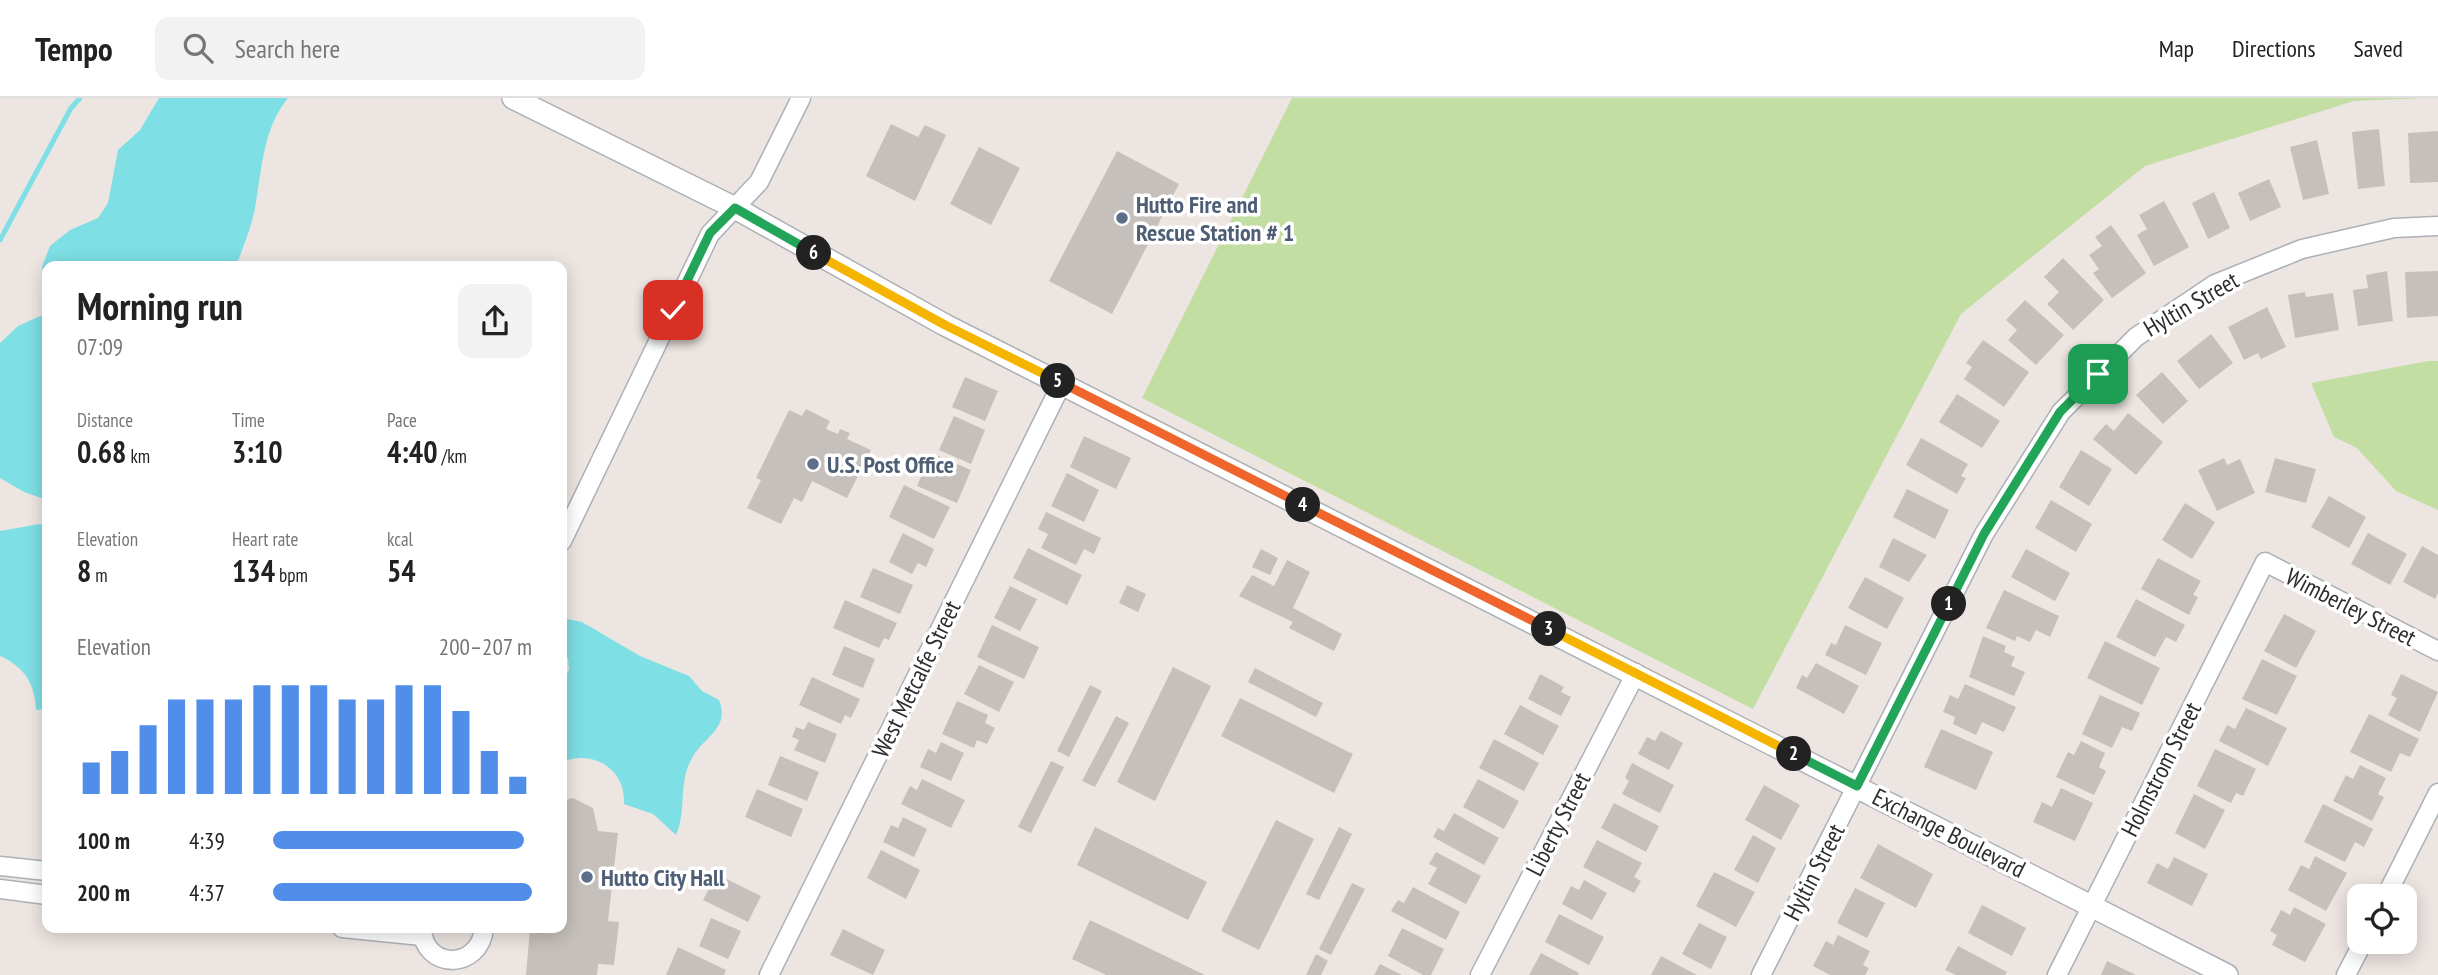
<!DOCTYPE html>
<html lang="en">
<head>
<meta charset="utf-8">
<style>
	body { margin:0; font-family:"PT Sans Narrow",sans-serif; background:#f2f2f2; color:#222; height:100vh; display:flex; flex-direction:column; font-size:26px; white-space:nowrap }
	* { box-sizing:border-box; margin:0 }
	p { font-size:23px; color:#767676 }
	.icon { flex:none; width:38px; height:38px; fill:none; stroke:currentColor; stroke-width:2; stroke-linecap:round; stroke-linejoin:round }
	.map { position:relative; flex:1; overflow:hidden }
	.details { position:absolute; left:42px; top:163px; width:525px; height:672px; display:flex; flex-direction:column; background:#fff; border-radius:14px; box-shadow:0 4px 18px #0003 }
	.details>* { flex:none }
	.controls { position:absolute; left:2347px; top:786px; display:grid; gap:14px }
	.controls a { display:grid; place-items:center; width:70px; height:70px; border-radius:14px; background:#fff; box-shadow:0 4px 18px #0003; font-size:35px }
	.pin { position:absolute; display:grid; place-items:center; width:60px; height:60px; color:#fff; margin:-30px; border-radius:14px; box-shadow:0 4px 10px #0006 }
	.km { position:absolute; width:35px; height:35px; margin:-18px; border-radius:50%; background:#222; color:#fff; font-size:19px; line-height:35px; text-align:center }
	.round { display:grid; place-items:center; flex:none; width:74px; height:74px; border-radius:14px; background:#f2f2f2 }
	.head { display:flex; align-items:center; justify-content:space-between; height:119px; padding:0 35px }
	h1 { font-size:38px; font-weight:700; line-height:52px }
	.metrics { display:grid; grid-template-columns:repeat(3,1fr); gap:10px; height:119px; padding:7px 35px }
	.metrics div { display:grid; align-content:center }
	.metrics b { font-size:30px; font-weight:700 }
	.metrics small { font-size:19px; font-weight:400 }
	.metrics p { font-size:19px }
	.chart { height:196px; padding:14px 35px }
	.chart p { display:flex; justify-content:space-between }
	.chart svg { width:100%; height:126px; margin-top:7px; stroke:#518ee9; stroke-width:6 }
	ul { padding:0 35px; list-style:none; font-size:23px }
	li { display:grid; grid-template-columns:112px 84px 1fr; align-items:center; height:52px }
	li i { height:18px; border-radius:9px; background:#518ee9 }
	header { display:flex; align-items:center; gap:42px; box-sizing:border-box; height:98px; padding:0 35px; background:#fff; border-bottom:2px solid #e0e0e0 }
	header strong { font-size:33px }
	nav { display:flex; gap:38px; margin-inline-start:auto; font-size:24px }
	.search { width:490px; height:63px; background:#f2f2f2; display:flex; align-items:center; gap:18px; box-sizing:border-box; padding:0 24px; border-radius:14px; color:#767676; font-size:26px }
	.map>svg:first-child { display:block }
	.green { fill:#c3dea3 }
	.water { fill:#7edfe4 }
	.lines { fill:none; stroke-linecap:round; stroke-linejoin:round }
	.stream { stroke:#7edfe4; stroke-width:5 }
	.building { fill:#c6c0bc }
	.minor-casing { stroke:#adb1b7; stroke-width:21 }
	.tertiary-casing { stroke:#adb1b7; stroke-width:24 }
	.minor { stroke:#fff; stroke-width:18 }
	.tertiary { stroke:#fff; stroke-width:21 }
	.split-1-casing { stroke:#fff; stroke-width:14 }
	.split-2-casing { stroke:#fff; stroke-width:14 }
	.split-3-casing { stroke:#fff; stroke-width:14 }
	.split-4-casing { stroke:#fff; stroke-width:14 }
	.split-5-casing { stroke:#fff; stroke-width:14 }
	.split-6-casing { stroke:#fff; stroke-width:14 }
	.split-7-casing { stroke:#fff; stroke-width:14 }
	.split-1 { stroke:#22a559; stroke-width:9 }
	.split-2 { stroke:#22a559; stroke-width:9 }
	.split-3 { stroke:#f5b400; stroke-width:9 }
	.split-4 { stroke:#f0652b; stroke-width:9 }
	.split-5 { stroke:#f0652b; stroke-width:9 }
	.split-6 { stroke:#f5b400; stroke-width:9 }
	.split-7 { stroke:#22a559; stroke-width:9 }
	.service-dot { fill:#5c6f8a; stroke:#fff; stroke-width:2.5 }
	.labels { text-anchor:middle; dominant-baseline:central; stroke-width:7; stroke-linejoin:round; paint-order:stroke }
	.service-label { font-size:24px; font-weight:bold; fill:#4e5e75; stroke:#fff; text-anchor:start }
	.street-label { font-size:24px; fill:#2d2d2d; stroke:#fff }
</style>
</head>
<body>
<header>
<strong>Tempo</strong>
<div class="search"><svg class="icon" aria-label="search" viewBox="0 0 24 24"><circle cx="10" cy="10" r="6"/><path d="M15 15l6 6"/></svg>Search here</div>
<nav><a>Map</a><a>Directions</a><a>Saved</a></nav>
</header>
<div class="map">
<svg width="2438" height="877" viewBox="0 0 2438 877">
	<rect width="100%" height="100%" fill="#ede5e1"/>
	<g class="green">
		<polygon points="1292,0 2425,0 2354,3 2145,68 1961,216 1753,611 1142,300"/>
		<polygon points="2428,263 2438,263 2438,412 2396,393 2357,350 2334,339 2311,285"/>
	</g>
	<g class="water">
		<path d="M 159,0 L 288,0 C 262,32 262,73 255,110 C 251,130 243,150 236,168 L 47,168 L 47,192 L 42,169 L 50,148 L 70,132 L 98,120 L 108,105 L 118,52 L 140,32 Z"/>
		<polygon points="47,215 47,402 24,394 0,380 0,245 18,228"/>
		<path d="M 40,426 L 47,430 L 47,611 L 36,612 C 35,585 24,569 0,558 L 0,433 Z"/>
		<path d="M 567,521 L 582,524 L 640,558 L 689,578 L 702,593 L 719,602 C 731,631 702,639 691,662 C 678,686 687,713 676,737 L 653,716 L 624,706 C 626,671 593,651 562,664 L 562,589 L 569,571 L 568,561 L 562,550 L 562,523 Z"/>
	</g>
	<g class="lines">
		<polyline class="stream" points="0,142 71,10 80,0"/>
	</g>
	<g class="building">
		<polygon points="891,26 918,39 925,27 946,37 915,103 866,78"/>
		<polygon points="2379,31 2385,88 2358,91 2352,34"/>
		<polygon points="2438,33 2438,84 2410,85 2408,35"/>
		<polygon points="2317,42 2329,96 2303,102 2290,49"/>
		<polygon points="979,49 1020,70 991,127 950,106"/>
		<polygon points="1117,53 1179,86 1112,216 1049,183"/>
		<polygon points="2269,81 2281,109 2250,123 2238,95"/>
		<polygon points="2214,94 2230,130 2208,141 2192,105"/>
		<polygon points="2164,103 2189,149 2154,168 2137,137 2147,131 2139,117"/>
		<polygon points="2111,127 2146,175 2112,200 2093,175 2099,171 2089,157 2102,148 2095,139"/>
		<polygon points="2063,160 2104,202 2073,232 2047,206 2059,194 2044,179"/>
		<polygon points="2387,173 2393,223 2358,228 2353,192 2368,190 2366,177"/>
		<polygon points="2438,173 2438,218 2407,220 2405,174"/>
		<polygon points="2305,194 2306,199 2333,195 2339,232 2295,240 2288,197"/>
		<polygon points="2025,202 2064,237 2036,267 2008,242 2017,232 2006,222"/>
		<polygon points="2267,209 2286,249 2261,261 2258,255 2244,262 2228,229"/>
		<polygon points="2211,236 2233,265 2199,291 2177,263"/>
		<polygon points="1983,242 2029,274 2004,309 1964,281 1972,269 1966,265"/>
		<polygon points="2162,274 2188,303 2163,326 2136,297"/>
		<polygon points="965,279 998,293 985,323 952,309"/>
		<polygon points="1957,296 2000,323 1982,350 1939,324"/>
		<polygon points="806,311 830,323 826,331 838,336 840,331 850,335 847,341 871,352 847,400 812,383 802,404 794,400 781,426 747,410 761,382 756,380 789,312 802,318"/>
		<polygon points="2128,315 2163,344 2136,377 2093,341 2106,326 2114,333"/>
		<polygon points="954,318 985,332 971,366 939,352"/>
		<polygon points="1084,338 1131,360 1116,391 1070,369"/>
		<polygon points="1921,340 1968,366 1961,378 1966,380 1957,396 1906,367"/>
		<polygon points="2081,352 2112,371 2089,408 2059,389"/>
		<polygon points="931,355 971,372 957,405 917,388"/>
		<polygon points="2224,360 2227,367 2240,361 2255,395 2217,413 2198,372"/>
		<polygon points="2275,360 2316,371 2306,405 2265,394"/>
		<polygon points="1067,375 1099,392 1084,424 1051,408"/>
		<polygon points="904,387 950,409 934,441 889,419"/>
		<polygon points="1907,391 1949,412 1935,441 1893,419"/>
		<polygon points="2329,398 2366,419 2349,450 2311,429"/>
		<polygon points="2051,402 2092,426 2076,454 2035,430"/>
		<polygon points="2185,405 2215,424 2192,461 2162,442"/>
		<polygon points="1046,414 1101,440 1094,456 1084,451 1076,467 1041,450 1048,436 1038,431"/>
		<polygon points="903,435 934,451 926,469 918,465 912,476 889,464"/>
		<polygon points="2368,435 2407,456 2390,487 2351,466"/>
		<polygon points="1893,440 1927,457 1909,484 1879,469"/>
		<polygon points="2422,448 2438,457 2438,495 2435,501 2403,484"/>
		<polygon points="1028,450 1082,477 1067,507 1013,480"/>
		<polygon points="1261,451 1278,460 1270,477 1252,469"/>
		<polygon points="2026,451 2070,475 2055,503 2011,479"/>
		<polygon points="2158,460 2201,483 2193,497 2198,499 2189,517 2141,491"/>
		<polygon points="1287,462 1310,474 1293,510 1342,536 1334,553 1289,530 1293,524 1239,498 1252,477 1274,488"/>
		<polygon points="873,470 913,487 900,516 860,499"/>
		<polygon points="1865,479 1904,500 1887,531 1848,510"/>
		<polygon points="1127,487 1146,496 1138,514 1119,505"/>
		<polygon points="1010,488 1037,501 1020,533 994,520"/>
		<polygon points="2004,492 2059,518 2050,539 2036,532 2030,544 2017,538 2015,543 1986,530"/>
		<polygon points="2136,501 2185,527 2176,544 2166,539 2155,559 2116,539"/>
		<polygon points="845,502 897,525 889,542 884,540 879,550 833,530"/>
		<polygon points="2284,516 2316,533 2296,570 2264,553"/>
		<polygon points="992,527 1039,549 1024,581 977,559"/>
		<polygon points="1845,527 1882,545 1866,577 1825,557 1831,545 1836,547"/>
		<polygon points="1983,538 2006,548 2004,554 2015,559 2011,568 2025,574 2014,598 1969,579"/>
		<polygon points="2105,543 2160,570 2142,607 2087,580"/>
		<polygon points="844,548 875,561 863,590 832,577"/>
		<polygon points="2262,561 2297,578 2277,617 2242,601"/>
		<polygon points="1816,565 1859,588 1844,616 1796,590 1802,577 1807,580"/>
		<polygon points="979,567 1014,584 999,614 964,596"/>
		<polygon points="1173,569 1211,588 1155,703 1117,684"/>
		<polygon points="1255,570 1323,605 1316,619 1248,584"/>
		<polygon points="1540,576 1564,589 1561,594 1571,599 1561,618 1528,601"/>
		<polygon points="2401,576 2438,594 2420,634 2388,617 2397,600 2391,597"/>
		<polygon points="812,579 860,601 851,620 845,617 841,626 799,607"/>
		<polygon points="1965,586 2016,609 2004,634 1982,624 1976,637 1953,626 1955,619 1943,614 1950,597 1958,601"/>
		<polygon points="1090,587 1102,593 1069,659 1057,653"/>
		<polygon points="2100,597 2140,615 2132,633 2122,629 2112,650 2082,636"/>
		<polygon points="1240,600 1353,656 1334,695 1221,638"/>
		<polygon points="957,603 988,617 985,625 995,630 987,646 977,642 974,650 942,636"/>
		<polygon points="1520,607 1559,628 1543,657 1504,636"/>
		<polygon points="2246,610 2287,630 2268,668 2219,643 2227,627 2235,631"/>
		<polygon points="2369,616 2419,641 2410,659 2400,655 2391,674 2350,654"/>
		<polygon points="1116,618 1129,625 1095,689 1082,683"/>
		<polygon points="808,624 837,636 825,665 794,652 799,642 792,639 796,629 804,632"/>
		<polygon points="1941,631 1993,654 1976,692 1924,669"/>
		<polygon points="1661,633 1683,645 1669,672 1638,656 1647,639 1655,643"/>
		<polygon points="1494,641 1539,665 1524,693 1479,670"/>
		<polygon points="2081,643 2105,655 2099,669 2106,673 2094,697 2056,679 2068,654 2074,657"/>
		<polygon points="941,644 964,655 951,683 920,669 928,651 936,655"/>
		<polygon points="2215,651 2256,671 2243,698 2236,695 2231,705 2197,688"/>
		<polygon points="780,658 819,674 807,703 768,687"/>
		<polygon points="1051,663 1064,669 1031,735 1018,729"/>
		<polygon points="1632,665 1674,687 1660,715 1622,696 1629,683 1625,680"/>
		<polygon points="2360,667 2386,680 2378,696 2384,699 2372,723 2333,703 2346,677 2353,681"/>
		<polygon points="922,681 965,702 951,730 901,706 910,688 917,692"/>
		<polygon points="1478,681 1519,703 1504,731 1463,709"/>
		<polygon points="1764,687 1800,707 1781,742 1745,722"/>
		<polygon points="2061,690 2093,705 2075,743 2033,724 2042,704 2052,709"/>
		<polygon points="757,691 803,711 791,739 745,719"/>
		<polygon points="2194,696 2225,712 2205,751 2175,735"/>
		<polygon points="573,700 593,710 598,733 618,735 608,823 619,824 614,867 598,866 597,877 526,877 530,830 562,830 562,703"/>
		<polygon points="1614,705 1659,728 1646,754 1601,730"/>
		<polygon points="2323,706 2373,731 2364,749 2355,744 2345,764 2304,744"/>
		<polygon points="1454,715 1499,740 1484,767 1433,739 1438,730 1444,733"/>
		<polygon points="903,719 927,731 914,759 883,744 891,727 898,730"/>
		<polygon points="1276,722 1314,741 1259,852 1221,833"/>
		<polygon points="1095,729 1207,784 1188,822 1077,767"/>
		<polygon points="1339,729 1352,736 1319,802 1306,796"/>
		<polygon points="1753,737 1776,750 1758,785 1734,772"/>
		<polygon points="1597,742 1642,765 1634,779 1641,783 1634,795 1583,769"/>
		<polygon points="1878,746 1933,776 1916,810 1860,780"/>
		<polygon points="881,752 920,772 906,801 867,780"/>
		<polygon points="1436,754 1481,778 1466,806 1428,786 1437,770 1429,766"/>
		<polygon points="2315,758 2347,775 2326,813 2288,792 2301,767 2309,771"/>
		<polygon points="2174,759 2208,776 2192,808 2147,785 2157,765 2168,771"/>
		<polygon points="710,773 761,798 748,824 703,802 710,789 704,786"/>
		<polygon points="1714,774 1755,794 1736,829 1696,808"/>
		<polygon points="1584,782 1607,795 1592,822 1562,806 1571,788 1579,792"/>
		<polygon points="1352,785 1365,791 1331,857 1319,851"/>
		<polygon points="1413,789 1460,814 1446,842 1391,813 1398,802 1404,805"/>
		<polygon points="1855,790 1885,805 1867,840 1837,825"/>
		<polygon points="1982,807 2026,830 2012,858 1968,835"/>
		<polygon points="2294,809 2326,826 2305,864 2272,847 2277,837 2270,833 2281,812 2290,817"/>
		<polygon points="1559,816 1604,839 1589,867 1545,844"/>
		<polygon points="711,820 741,833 728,861 699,848"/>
		<polygon points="1090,822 1205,877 1106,877 1072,861"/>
		<polygon points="1699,825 1727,839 1711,871 1682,856"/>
		<polygon points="1402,830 1444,851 1431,877 1423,877 1388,858"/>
		<polygon points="843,831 885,852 873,877 830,857"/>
		<polygon points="1838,837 1870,853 1863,867 1869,870 1865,877 1830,877 1813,868 1826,843 1833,847"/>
		<polygon points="1958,848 2007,874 2005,877 1956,877 1945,872"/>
		<polygon points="678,849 726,872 724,877 666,877"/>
		<polygon points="1541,855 1579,875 1578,877 1529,877"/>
		<polygon points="1316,856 1328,863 1321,877 1306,877"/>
		<polygon points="1661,858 1697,877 1651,877"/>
		<polygon points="2107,863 2136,877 2101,877"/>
		<polygon points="1380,866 1402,877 1374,877"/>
	</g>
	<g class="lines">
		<g class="minor-casing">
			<g id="minor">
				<polyline points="562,443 710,136 759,84 801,0"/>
				<polyline points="0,768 47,773"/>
				<polyline points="0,791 47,797"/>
				<polyline points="2386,798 2438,695"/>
				<polyline points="342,830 422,838"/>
				<path d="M 422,830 C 423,872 480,873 484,830"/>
				<polyline points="769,877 1062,285"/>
				<polyline points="1480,877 1636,575"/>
				<polyline points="1761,877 1984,436 2061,314 2136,239 2215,186 2302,151 2394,130 2438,128"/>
				<polyline points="2057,877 2265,464 2438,553"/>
				<polyline points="2346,877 2363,844"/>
			</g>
		</g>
		<g class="tertiary-casing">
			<polyline id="tertiary" points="513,0 735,110 945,227 2227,877"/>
		</g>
		<use href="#minor" class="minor"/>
		<use href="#tertiary" class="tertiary"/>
	</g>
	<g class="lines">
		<g class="split-1-casing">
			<polyline id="split-1" points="1949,506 1984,436 2060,314 2098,276"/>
		</g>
		<g class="split-2-casing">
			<polyline id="split-2" points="1794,656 1857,688 1949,506"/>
		</g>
		<g class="split-3-casing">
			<polyline id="split-3" points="1549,531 1794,656"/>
		</g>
		<g class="split-4-casing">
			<polyline id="split-4" points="1303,407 1549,531"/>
		</g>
		<g class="split-5-casing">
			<polyline id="split-5" points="1058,283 1303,407"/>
		</g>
		<g class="split-6-casing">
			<polyline id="split-6" points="814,155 945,227 1058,283"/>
		</g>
		<g class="split-7-casing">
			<polyline id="split-7" points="673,212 710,135 735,110 814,155"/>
		</g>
		<use href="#split-1" class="split-1"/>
		<use href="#split-2" class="split-2"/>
		<use href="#split-3" class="split-3"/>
		<use href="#split-4" class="split-4"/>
		<use href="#split-5" class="split-5"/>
		<use href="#split-6" class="split-6"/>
		<use href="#split-7" class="split-7"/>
	</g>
	<g class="service-dot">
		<circle cx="1122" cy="120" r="7"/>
		<circle cx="813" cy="366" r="7"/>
		<circle cx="587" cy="779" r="7"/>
	</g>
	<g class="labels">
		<g class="service-label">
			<text x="1136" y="106">Hutto Fire and<tspan x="1136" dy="28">Rescue Station # 1</tspan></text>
			<text x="827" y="366">U.S. Post Office</text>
			<text x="601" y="779">Hutto City Hall</text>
		</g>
		<g class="street-label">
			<text transform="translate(2191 206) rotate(-30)">Hyltin Street</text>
			<text transform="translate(2351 509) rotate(27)">Wimberley Street</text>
			<text transform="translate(916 581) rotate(-64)">West Metcalfe Street</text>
			<text transform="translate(2161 671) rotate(-63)">Holmstrom Street</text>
			<text transform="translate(1558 726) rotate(-63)">Liberty Street</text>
			<text transform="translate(1949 735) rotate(27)">Exchange Boulevard</text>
			<text transform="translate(1814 774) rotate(-63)">Hyltin Street</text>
		</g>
	</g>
</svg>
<div class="controls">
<a><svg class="icon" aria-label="locate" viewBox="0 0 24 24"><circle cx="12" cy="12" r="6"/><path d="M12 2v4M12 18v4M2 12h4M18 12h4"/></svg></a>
</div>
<div class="pin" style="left:2098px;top:276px;background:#1e9e55"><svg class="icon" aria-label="arrive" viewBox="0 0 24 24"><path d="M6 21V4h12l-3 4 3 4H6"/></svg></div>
<div class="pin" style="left:673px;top:212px;background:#d93025"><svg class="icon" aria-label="check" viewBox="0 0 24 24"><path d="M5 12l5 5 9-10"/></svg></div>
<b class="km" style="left:1949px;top:506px">1</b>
<b class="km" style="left:1794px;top:656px">2</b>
<b class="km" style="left:1549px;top:531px">3</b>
<b class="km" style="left:1303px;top:407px">4</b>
<b class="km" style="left:1058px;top:283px">5</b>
<b class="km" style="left:814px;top:155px">6</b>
<section class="details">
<div class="head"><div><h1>Morning run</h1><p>07:09</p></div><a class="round"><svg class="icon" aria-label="share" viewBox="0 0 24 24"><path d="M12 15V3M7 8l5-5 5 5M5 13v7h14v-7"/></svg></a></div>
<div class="metrics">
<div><p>Distance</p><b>0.68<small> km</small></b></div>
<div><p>Time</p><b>3:10</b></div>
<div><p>Pace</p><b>4:40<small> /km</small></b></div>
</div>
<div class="metrics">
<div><p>Elevation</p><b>8<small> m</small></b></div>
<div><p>Heart rate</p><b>134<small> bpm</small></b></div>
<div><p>kcal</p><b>54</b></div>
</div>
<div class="chart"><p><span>Elevation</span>200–207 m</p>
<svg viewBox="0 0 160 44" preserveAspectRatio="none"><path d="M5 44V33M15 44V29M25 44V20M35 44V11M45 44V11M55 44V11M65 44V6M75 44V6M85 44V6M95 44V11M105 44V11M115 44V6M125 44V6M135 44V15M145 44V29M155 44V38"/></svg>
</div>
<ul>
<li><b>100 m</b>4:39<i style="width:97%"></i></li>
<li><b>200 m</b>4:37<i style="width:100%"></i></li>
</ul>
</section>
</div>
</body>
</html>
